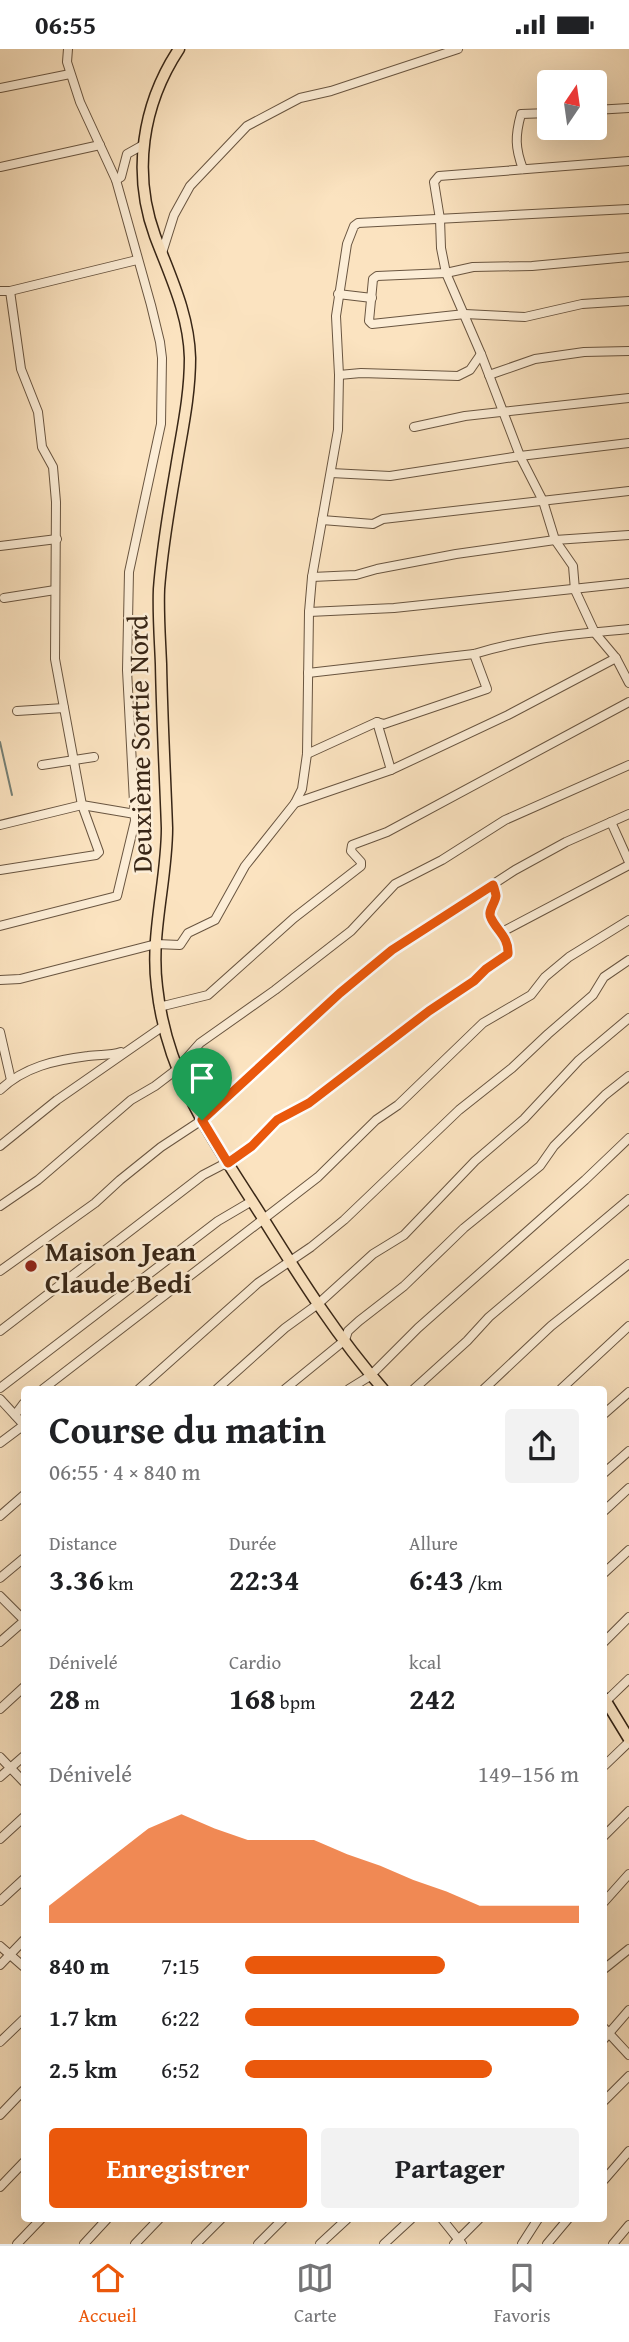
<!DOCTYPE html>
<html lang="fr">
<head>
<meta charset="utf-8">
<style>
	body { margin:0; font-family:"Gentium Book Plus",serif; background:#f2f2f2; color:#202124; height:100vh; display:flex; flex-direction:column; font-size:26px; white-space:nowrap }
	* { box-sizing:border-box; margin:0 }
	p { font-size:23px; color:#757577 }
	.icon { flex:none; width:38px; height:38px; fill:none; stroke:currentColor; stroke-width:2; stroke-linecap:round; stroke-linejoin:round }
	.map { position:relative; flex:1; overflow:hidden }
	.panel { position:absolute; left:21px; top:1337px; width:586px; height:836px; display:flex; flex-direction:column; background:#fff; border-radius:7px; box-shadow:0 7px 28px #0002 }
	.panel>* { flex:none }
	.needle { width:46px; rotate:13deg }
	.tools { position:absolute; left:537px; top:21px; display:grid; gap:14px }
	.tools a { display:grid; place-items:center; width:70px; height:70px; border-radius:7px; background:#fff; box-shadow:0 7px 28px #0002; font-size:35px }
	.pin { position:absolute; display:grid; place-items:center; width:60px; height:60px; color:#fff; margin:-72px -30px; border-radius:50% 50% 50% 0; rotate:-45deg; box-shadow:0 0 7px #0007 }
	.pin .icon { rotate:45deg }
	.round { display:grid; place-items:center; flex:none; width:74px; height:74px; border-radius:7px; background:#f2f2f2 }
	.summary { display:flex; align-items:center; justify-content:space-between; height:119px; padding:0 28px }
	h1 { font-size:38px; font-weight:700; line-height:52px }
	.figures { display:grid; grid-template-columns:repeat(3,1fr); gap:10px; height:119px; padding:7px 28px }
	.figures div { display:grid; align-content:center }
	.figures b { font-size:30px; font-weight:700 }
	.figures small { font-size:19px; font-weight:400 }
	.figures p { font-size:19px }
	.chart { height:196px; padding:14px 28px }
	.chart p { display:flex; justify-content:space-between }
	.chart svg { width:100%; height:126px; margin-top:7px; fill:#ea580c; opacity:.7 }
	.cta { display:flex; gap:14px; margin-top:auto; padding:14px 28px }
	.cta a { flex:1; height:80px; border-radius:7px; background:#ea580c; color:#fff; font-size:28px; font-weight:700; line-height:80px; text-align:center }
	.cta a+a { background:#f2f2f2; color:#202124 }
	ul { padding:0 28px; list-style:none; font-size:23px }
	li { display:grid; grid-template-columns:112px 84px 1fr; align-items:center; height:52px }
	li i { height:18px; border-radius:9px; background:#ea580c }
	.status { display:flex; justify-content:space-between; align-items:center; height:49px; padding:0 35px; background:#fff; direction:ltr }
	.status svg { height:19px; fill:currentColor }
	.menu { display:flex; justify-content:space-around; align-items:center; height:98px; border-top:2px solid #e0e0e0; background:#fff; font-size:19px; color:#757577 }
	.menu a { display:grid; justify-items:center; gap:4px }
	.menu .selected { color:#ea580c }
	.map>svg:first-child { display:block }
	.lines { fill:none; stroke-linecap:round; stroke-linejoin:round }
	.stream { stroke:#768177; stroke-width:2 }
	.minor-casing { stroke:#695540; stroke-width:10 }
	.major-casing { stroke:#382616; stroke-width:13 }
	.minor { stroke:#fcedd6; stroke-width:8 }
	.major { stroke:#fbe3c0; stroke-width:10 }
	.route-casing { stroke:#fff; stroke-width:14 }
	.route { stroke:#ea580c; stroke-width:9 }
	.poi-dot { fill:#8f2418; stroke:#fcedd6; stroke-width:2.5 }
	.labels { text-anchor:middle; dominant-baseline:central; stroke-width:5; stroke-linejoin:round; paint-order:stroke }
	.street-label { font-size:28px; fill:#382616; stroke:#fcedd6 }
	.poi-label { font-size:28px; font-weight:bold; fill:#382616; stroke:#fcedd6; text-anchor:start }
</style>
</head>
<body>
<div class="status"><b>06:55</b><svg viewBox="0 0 49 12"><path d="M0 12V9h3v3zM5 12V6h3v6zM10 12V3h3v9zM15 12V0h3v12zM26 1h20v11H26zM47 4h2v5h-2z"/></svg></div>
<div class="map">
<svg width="629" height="2195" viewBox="0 0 629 2195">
	<rect width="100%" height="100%" fill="#fbe3c0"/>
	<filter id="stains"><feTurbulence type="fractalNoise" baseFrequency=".00286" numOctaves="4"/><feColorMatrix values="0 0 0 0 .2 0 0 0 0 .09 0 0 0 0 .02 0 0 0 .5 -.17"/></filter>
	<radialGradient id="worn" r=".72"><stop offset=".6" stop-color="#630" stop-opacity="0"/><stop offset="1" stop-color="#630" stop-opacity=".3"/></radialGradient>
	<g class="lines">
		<polyline class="stream" points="0,693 12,746"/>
		<g class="minor-casing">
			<g id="minor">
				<polyline points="0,39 70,25"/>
				<polyline points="595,61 629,59"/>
				<polyline points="629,112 439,127 434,133 440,170 441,199 446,224 481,305 520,407 543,452 555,491 573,517 575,541 595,584 616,609 629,634"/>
				<polyline points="0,118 100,96"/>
				<path d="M 523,120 C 515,99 515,87 521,65 L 550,64"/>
				<polyline points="116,131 121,128 127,105 143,96"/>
				<polyline points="162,204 174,166 190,137 247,77 300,49 331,42 458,0"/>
				<polyline points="629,208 532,217 473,218 446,224 377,227 373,230 369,272 372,275 465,265 525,268 582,255 629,252"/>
				<polyline points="0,242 10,242 21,320 38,363 42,398 53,418 56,453 55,610 82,756 99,803 96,806 0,821"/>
				<polyline points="10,242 137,211"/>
				<polyline points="338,245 372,249"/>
				<polyline points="339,326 361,324 458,327 470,321 481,305"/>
				<polyline points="489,326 535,310 584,303 629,302"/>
				<polyline points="414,378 465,367 629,349"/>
				<polyline points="331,424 390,427 520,407 629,394"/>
				<polyline points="322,471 373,475 383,470 629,442"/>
				<polyline points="0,497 57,490"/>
				<polyline points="312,528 356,526 377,520 456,505 555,491 629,486"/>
				<polyline points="4,549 55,541"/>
				<polyline points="309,563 394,559 629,534"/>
				<path d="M 308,624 L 474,605 C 525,589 576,585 629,580"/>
				<polyline points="17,662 64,659"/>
				<polyline points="377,673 391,721"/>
				<polyline points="307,705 377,673 384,675 487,640 474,605"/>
				<polyline points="42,716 94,708"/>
				<polyline points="295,754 391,721 508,666 616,609"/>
				<polyline points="611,773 629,813"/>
				<polyline points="0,776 82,756 135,765"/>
				<polyline points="493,836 496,849 490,863 490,869 502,883"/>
				<polyline points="0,877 117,847 135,772 127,621 129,523 161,375 162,309 160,293 151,256 116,131 80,53 67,13 68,0"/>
				<polyline points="0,931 20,930 156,895 180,896 188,884 215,871 245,817 295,754 302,740 307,705 309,563 312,528 338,381 339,326 336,267 347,195 354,177 358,174 629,160"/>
				<polyline points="159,958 208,946 294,869 361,817 361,813 351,802 352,796 387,783 629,653"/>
				<polyline points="0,983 11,1031"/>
				<path d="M 0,1041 C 24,1018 55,1011 88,1007 C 99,1005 110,1007 121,1003"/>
				<polyline points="0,1097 57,1051 162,978"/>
				<polyline points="0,1157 38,1131 131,1051 155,1037 176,1021 200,994 275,941 351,882 395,835 442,811 505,771 629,716"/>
				<polyline points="0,1222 95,1154 120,1131 161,1098 202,1071 340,944 392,901 515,821 566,793 629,765"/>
				<polyline points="0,1282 203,1126 228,1113 252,1097 277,1071 309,1054 429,962 474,932 486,920 508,905 509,899 502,883 629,816"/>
				<polyline points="0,1339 218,1172 252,1152"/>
				<polyline points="43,1340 318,1128 376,1071 398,1056 483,974 531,946 545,928 569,908 629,871"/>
				<polyline points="139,1340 258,1234 311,1198 344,1171 459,1061 512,1019 548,985 593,946 604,928 629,911"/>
				<polyline points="217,1340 285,1279 318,1255 373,1205 404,1186 475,1112 524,1070 579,1011 629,969"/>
				<polyline points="285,1340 345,1291 348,1282 359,1272 404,1237 464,1179 540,1117 554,1097 605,1046 629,1027"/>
				<polyline points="349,1340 370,1327 418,1279 585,1131 629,1089"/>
				<polyline points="414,1340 467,1292 489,1268 629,1150"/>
				<polyline points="484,1340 551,1277 629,1215"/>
				<polyline points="561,1340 629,1277"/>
				<polyline points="0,1350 24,1376"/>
				<polyline points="604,1365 629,1343"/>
				<polyline points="15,1366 24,1354"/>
				<polyline points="0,1394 24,1376"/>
				<polyline points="604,1424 629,1402"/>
				<polyline points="604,1462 629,1439"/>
				<polyline points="0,1467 24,1446"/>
				<polyline points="604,1524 629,1501"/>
				<polyline points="0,1529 24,1509"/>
				<polyline points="0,1547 24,1571"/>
				<polyline points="0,1593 24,1572"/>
				<polyline points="604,1593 629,1568"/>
				<polyline points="604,1654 629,1630"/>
				<polyline points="0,1660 24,1638"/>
				<polyline points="0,1708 24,1733"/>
				<polyline points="604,1717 629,1693"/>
				<polyline points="0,1728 24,1707"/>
				<polyline points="604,1787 629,1762"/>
				<polyline points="0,1790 24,1768"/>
				<polyline points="0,1852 24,1830"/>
				<polyline points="604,1853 629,1825"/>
				<polyline points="0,1897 24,1918"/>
				<polyline points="0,1916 24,1891"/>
				<polyline points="604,1920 629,1900"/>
				<polyline points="604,1979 629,2006"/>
				<polyline points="604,1990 629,1961"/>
				<polyline points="0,1993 24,1970"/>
				<polyline points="604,2052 629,2027"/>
				<polyline points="0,2066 24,2041"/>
				<polyline points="604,2131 629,2102"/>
				<polyline points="0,2138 24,2113"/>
				<polyline points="442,2170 462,2195"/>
				<polyline points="17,2195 41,2170"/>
				<polyline points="84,2195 107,2170"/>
				<polyline points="135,2195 159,2170"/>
				<polyline points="196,2195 221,2170"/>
				<polyline points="258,2195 283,2170"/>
				<polyline points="320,2195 347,2170"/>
				<polyline points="384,2195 411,2170"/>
				<polyline points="454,2195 479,2170"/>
				<polyline points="522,2195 538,2170"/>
				<polyline points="547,2195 568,2170"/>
				<polyline points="613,2195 629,2176"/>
			</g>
		</g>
		<g class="major-casing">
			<g id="major">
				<path d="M 179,0 C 142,56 132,124 155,187 C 170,227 189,265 190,309 C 190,347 182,382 176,419 C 169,459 162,500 159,540 C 158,565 160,590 161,615 C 162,669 165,724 167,779 C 167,832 150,885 157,938 C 167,1031 216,1094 264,1171 C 300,1229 338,1289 383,1340"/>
				<polyline points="604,1649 629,1690"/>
			</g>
		</g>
		<use href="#minor" class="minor"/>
		<use href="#major" class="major"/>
	</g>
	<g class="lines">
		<g class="route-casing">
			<path id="route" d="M 493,836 C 494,838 496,846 496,847 C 495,855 487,862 491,869 C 497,882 509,888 508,905 L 486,920 L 474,932 L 429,962 L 309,1054 L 277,1071 L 252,1097 L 228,1114 L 202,1071 L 340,944 L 392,901 Z"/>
		</g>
		<use href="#route" class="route"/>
	</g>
	<circle class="poi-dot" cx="31" cy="1217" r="7"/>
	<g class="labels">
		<g class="street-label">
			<text transform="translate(139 695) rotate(-91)">Deuxième Sortie Nord</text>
		</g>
		<g class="poi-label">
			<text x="45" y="1201">Maison Jean<tspan x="45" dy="32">Claude Bedi</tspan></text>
		</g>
	</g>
	<rect width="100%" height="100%" filter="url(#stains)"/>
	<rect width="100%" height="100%" fill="url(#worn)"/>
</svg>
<div class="tools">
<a><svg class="needle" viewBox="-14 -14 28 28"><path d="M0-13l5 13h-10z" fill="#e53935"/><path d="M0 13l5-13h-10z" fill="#757577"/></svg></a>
</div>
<div class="pin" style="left:202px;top:1071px;background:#1e9e55"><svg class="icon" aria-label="arrive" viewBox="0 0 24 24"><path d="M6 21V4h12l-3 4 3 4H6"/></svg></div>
<section class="panel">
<div class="summary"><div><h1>Course du matin</h1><p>06:55 · 4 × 840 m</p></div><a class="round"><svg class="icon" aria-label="share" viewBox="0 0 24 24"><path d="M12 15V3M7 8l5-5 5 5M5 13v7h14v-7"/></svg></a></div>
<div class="figures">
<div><p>Distance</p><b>3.36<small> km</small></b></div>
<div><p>Durée</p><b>22:34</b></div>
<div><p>Allure</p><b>6:43<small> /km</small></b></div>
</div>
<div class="figures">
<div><p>Dénivelé</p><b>28<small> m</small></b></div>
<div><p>Cardio</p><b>168<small> bpm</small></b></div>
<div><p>kcal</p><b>242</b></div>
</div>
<div class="chart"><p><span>Dénivelé</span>149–156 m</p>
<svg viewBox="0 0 160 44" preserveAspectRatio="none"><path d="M0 44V38L10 29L20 20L30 11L40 6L50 11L60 15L70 15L80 15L90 20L100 24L110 29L120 33L130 38L140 38L150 38L160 38V44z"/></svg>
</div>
<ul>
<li><b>840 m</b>7:15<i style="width:60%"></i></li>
<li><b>1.7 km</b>6:22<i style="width:100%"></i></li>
<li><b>2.5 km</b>6:52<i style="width:74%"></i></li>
</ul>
<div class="cta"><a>Enregistrer</a><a>Partager</a></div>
</section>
</div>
<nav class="menu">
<a class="selected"><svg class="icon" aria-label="home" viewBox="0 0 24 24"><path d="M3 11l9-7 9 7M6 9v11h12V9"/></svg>Accueil</a>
<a><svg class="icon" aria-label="map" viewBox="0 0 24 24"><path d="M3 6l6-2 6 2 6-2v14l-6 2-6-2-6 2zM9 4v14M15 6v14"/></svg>Carte</a>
<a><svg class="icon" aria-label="saved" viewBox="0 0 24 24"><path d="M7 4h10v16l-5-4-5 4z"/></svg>Favoris</a>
</nav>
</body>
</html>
